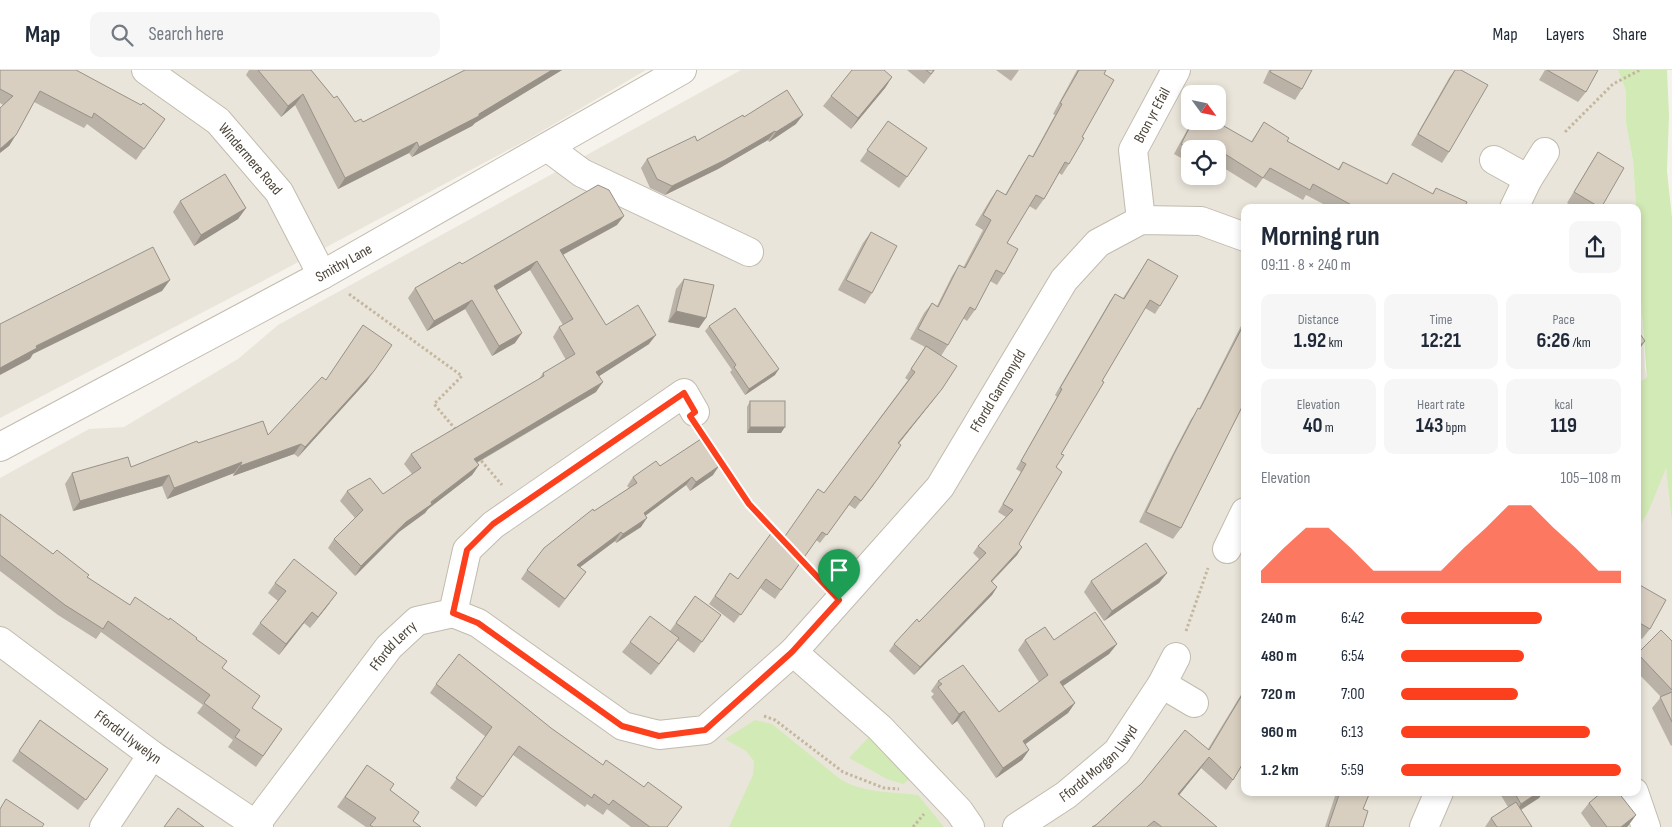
<!DOCTYPE html>
<html lang="en">
<head>
<meta charset="utf-8">
<style>
	body { margin:0; font-family:"Sofia Sans Condensed",sans-serif; background:#f6f6f7; color:#1f2937; height:100vh; display:flex; flex-direction:column; font-size:19px; white-space:nowrap }
	* { box-sizing:border-box; margin:0 }
	p { font-size:16px; color:#747a83 }
	.icon { flex:none; width:28px; height:28px; fill:none; stroke:currentColor; stroke-width:2; stroke-linecap:round; stroke-linejoin:round }
	.map { position:relative; flex:1; overflow:hidden }
	.details { position:absolute; left:1241px; top:134px; width:400px; height:592px; display:flex; flex-direction:column; background:#fff; border-radius:10px; box-shadow:0 2px 8px #0003 }
	.details>* { flex:none }
	.needle { width:32px; rotate:123deg }
	.fabs { position:absolute; left:1181px; top:15px; display:grid; gap:10px }
	.fabs a { display:grid; place-items:center; width:45px; height:45px; border-radius:10px; background:#fff; box-shadow:0 2px 8px #0003; font-size:25px }
	.pin { position:absolute; display:grid; place-items:center; width:42px; height:42px; color:#fff; margin:-51px -21px; border-radius:50% 50% 50% 0; rotate:-45deg; box-shadow:0 0 5px #0007 }
	.pin .icon { rotate:45deg }
	.round { display:grid; place-items:center; flex:none; width:52px; height:52px; border-radius:10px; background:#f6f6f7 }
	.summary { display:flex; align-items:center; justify-content:space-between; height:85px; padding:0 20px }
	h1 { font-size:28px; font-weight:700; line-height:38px }
	.figures { display:grid; grid-template-columns:repeat(3,1fr); gap:8px; height:85px; padding:5px 20px }
	.figures div { display:grid; align-content:center; border-radius:10px; background:#f6f6f7; text-align:center }
	.figures b { font-size:21px; font-weight:700 }
	.figures small { font-size:14px; font-weight:400 }
	.figures p { font-size:14px }
	.chart { height:140px; padding:10px 20px }
	.chart p { display:flex; justify-content:space-between }
	.chart svg { width:100%; height:90px; margin-top:5px; fill:#fc3f1d; opacity:.7 }
	ul { padding:0 20px; list-style:none; font-size:16px }
	li { display:grid; grid-template-columns:80px 60px 1fr; align-items:center; height:38px }
	li i { height:12px; border-radius:6px; background:#fc3f1d }
	header { display:flex; align-items:center; gap:30px; box-sizing:border-box; height:70px; padding:0 25px; background:#fff; border-bottom:1px solid #e0e1e3 }
	header strong { font-size:24px }
	nav { display:flex; gap:28px; margin-inline-start:auto; font-size:18px }
	.search { width:350px; height:45px; background:#f6f6f7; display:flex; align-items:center; gap:12px; box-sizing:border-box; padding:0 18px; border-radius:10px; color:#747a83; font-size:19px }
	.map>svg:first-child { display:block }
	.residential { fill:#eae5da; fill-rule:evenodd }
	.green { fill:#d2eab5 }
	.lines { fill:none; stroke-linecap:round; stroke-linejoin:round }
	.minor-casing { stroke:#c2bbae; stroke-width:30 }
	.path { stroke:#c4b79f; stroke-width:3; stroke-dasharray:2.5 2.5; stroke-linecap:butt }
	.minor { stroke:#fff; stroke-width:28 }
	.wall { fill:#bab2a6 }
	.shaded-wall { fill:#979187 }
	.building { fill:#d8cfc1; stroke:#979187 }
	.route-casing { stroke:#fff; stroke-width:10 }
	.route { stroke:#fc3f1d; stroke-width:6 }
	.labels { text-anchor:middle; dominant-baseline:central; stroke-width:4; stroke-linejoin:round; paint-order:stroke }
	.street-label { font-size:15px; fill:#4b4439; stroke:#fff }
</style>
</head>
<body>
<header>
<strong>Map</strong>
<div class="search"><svg class="icon" aria-label="search" viewBox="0 0 24 24"><circle cx="10" cy="10" r="6"/><path d="M15 15l6 6"/></svg>Search here</div>
<nav><a>Map</a><a>Layers</a><a>Share</a></nav>
</header>
<div class="map">
<svg width="1672" height="757" viewBox="0 0 1672 757">
	<rect width="100%" height="100%" fill="#f6f3ec"/>
	<g class="residential">
		<polygon points="0,0 646,0 527,70 259,213 0,348"/>
		<path d="M 741,0 L 1618,0 L 1626,21 L 1626,53 L 1633,91 L 1636,137 L 1245,138 L 1245,722 L 1638,722 L 1638,192 L 1641,222 L 1645,299 L 1666,397 L 1672,455 L 1672,757 L 0,757 L 0,408 L 89,359 L 124,357 L 238,289 L 278,255 ZM 1190,24 L 1218,24 L 1218,51 L 1190,51 ZM 1190,79 L 1218,79 L 1218,106 L 1190,106 Z"/>
	</g>
	<g class="green">
		<polygon points="1618,0 1667,0 1669,45 1667,101 1672,148 1672,455 1666,398 1649,440 1638,459 1638,312 1647,308 1638,192 1638,138 1636,137 1633,91 1626,53 1626,21"/>
		<path d="M 755,650 L 772,654 L 840,709 C 862,723 892,722 918,725 L 944,757 L 729,757 L 753,705 L 754,691 L 746,681 L 725,669 Z"/>
		<polygon points="870,666 913,707 903,714 887,709 849,688"/>
	</g>
	<g class="lines">
		<g class="minor-casing">
			<g id="minor">
				<path id="s1" d="M 146,0 L 218,51 L 279,122 L 322,205"/>
				<polyline points="547,77 582,103 749,182"/>
				<polyline points="1494,90 1528,109"/>
				<polyline points="1514,138 1528,109 1545,82"/>
				<path id="s2" d="M 1141,150 L 1133,80 L 1176,0"/>
				<path id="s3" d="M 0,377 L 322,205 L 682,0"/>
				<polyline points="1227,479 1245,442"/>
				<path id="s4" d="M 453,543 L 478,553 L 623,656 L 659,665 L 705,660 L 793,582 L 940,417 L 1064,210 L 1098,173 L 1141,150 L 1201,151 L 1245,167"/>
				<path id="s5" d="M 0,571 L 152,685 L 259,757"/>
				<polyline points="793,582 880,658 959,741 970,757"/>
				<polyline points="1162,614 1194,633"/>
				<polyline points="1634,722 1646,757"/>
				<path id="s6" d="M 256,754 L 389,577 L 417,551 L 453,543 L 467,480 L 493,455 L 684,323 L 695,342"/>
				<polyline points="104,757 152,685"/>
				<path id="s7" d="M 1017,757 L 1066,725 L 1117,682 L 1162,614 L 1176,587"/>
				<polyline points="1424,757 1439,722"/>
			</g>
		</g>
		<g class="path">
			<polyline points="1565,62 1613,14 1640,0"/>
			<polyline points="349,224 462,306 434,334 457,361"/>
			<polyline points="704,368 749,433 784,471"/>
			<polyline points="478,387 502,415"/>
			<polyline points="800,489 820,510"/>
			<polyline points="1186,561 1208,498"/>
			<polyline points="764,646 775,650 843,702 884,718 899,719"/>
			<polyline points="913,757 924,744"/>
		</g>
		<use href="#minor" class="minor"/>
	</g>
	<g class="wall">
		<polygon points="0,0 165,49 136,90 87,54 84,58 34,32 9,76 3,35 0,33"/>
		<polygon points="249,0 311,0 334,28 355,52 363,52 465,0 562,0 475,53 472,56 412,87 409,83 338,119 295,35 281,47 246,5"/>
		<polygon points="907,0 935,0 924,14"/>
		<polygon points="996,0 1019,0 1011,11"/>
		<polygon points="1077,0 1106,0 1104,4 1082,67 1069,94 1062,105 1059,103 1044,129 1036,140 1029,136 1007,173 1004,204 997,215 990,211 975,240 967,251 963,248 948,275 941,286 935,328 899,373 873,416 855,439 849,435 820,473 816,470 775,529 760,518 734,553 709,534 730,503 738,509 783,469 824,423 908,310 905,308 925,277 910,269 924,243 932,233 937,236 952,206 959,195 963,198 983,160 975,155 990,130 997,120 1005,125 1022,96 1029,85 1032,87 1055,45 1053,44"/>
		<polygon points="1269,0 1312,0 1302,19 1295,30 1263,13"/>
		<polygon points="1455,0 1449,82 1442,93 1411,75 1449,8"/>
		<polygon points="1545,0 1598,0 1586,22 1578,32 1539,10"/>
		<polygon points="892,7 885,18 851,59 823,36 831,26"/>
		<polygon points="744,47 796,54 769,72 768,70 718,99 665,125 650,118 641,98 647,89 697,71"/>
		<polygon points="888,51 907,107 899,118 860,91"/>
		<polygon points="1192,51 1215,51 1251,72 1264,52 1287,71 1338,99 1343,92 1386,114 1393,103 1432,124 1436,118 1464,138 1331,138 1306,125 1303,130 1263,108 1256,118 1219,95 1218,97 1218,79 1190,79 1190,93 1174,84"/>
		<polygon points="1598,82 1600,138 1575,138 1567,133 1591,93"/>
		<polygon points="180,131 246,138 238,149 194,176 173,142"/>
		<polygon points="617,155 563,185 606,255 649,274 599,306 596,322 477,393 479,395 472,405 428,439 425,443 399,462 355,506 328,478 334,469 355,448 340,431 347,421 383,424 412,404 404,394 411,384 539,309 543,303 566,290 553,267 559,257 563,255 530,200 497,220 515,273 492,286 465,239 427,261 408,228 415,218 462,194"/>
		<polygon points="871,162 872,223 865,234 838,220 863,173"/>
		<polygon points="1148,189 1160,236 1155,244 1145,238 1102,311 1061,384 1056,397 1019,474 1022,477 1017,485 992,512 997,517 992,525 914,605 889,581 894,574 919,552 979,489 973,483 978,476 1006,447 998,442 1021,402 1016,399 1057,327 1055,325 1110,231 1115,224 1123,228"/>
		<polygon points="684,209 699,258 668,252 676,219"/>
		<polygon points="1245,248 1245,331 1181,458 1173,469 1139,452 1167,395 1191,349 1199,339"/>
		<polygon points="709,256 775,305 745,325 730,302 732,300 705,261"/>
		<polygon points="326,310 367,311 298,387 294,384 233,406 234,403 167,429 162,416 73,441 65,414 72,403 131,397 198,373 268,365"/>
		<polygon points="750,331 781,363 747,363 747,337"/>
		<polygon points="713,405 690,421 686,415 645,446 641,457 616,473 615,471 580,497 586,502 559,538 521,509 527,500 594,441 629,418 627,416 633,407"/>
		<polygon points="0,444 53,484 129,535 196,569 222,598 252,638 282,659 256,697 228,677 233,670 197,643 203,635 101,562 96,569 58,545 0,501"/>
		<polygon points="1167,503 1159,513 1104,551 1084,522 1091,511"/>
		<polygon points="275,513 329,534 310,558 304,553 279,585 252,564 260,553 278,531 268,523"/>
		<polygon points="1638,514 1650,559 1642,569 1638,566"/>
		<polygon points="695,526 721,545 694,583 677,570 651,605 622,582 630,572 670,561"/>
		<polygon points="1025,570 1054,570 1117,574 1109,584 1062,616 1075,633 1068,643 1025,674 1029,680 1022,690 996,708 957,651 952,655 931,627 934,624 931,621 938,611 999,642 1039,612 1018,580"/>
		<polygon points="1672,571 1672,675 1671,676 1652,638 1661,627 1638,603 1638,583"/>
		<polygon points="436,614 667,757 631,757 607,739 603,745 587,734 585,737 513,685 476,737 450,718 486,667 430,623"/>
		<polygon points="1245,618 1245,690 1233,710 1226,720 1201,698 1179,725 1217,757 1092,757 1208,679"/>
		<polygon points="40,650 108,699 78,740 12,691"/>
		<polygon points="367,695 390,720 419,742 413,751 421,757 366,757 337,737"/>
		<polygon points="1330,722 1370,722 1363,739 1363,757 1325,757 1335,726 1330,723"/>
		<polygon points="1499,722 1543,722 1539,728 1521,740 1532,757 1485,757 1491,748 1508,737"/>
		<polygon points="1589,733 1636,745 1627,757 1591,757 1581,743"/>
	</g>
	<g class="shaded-wall">
		<polygon points="552,0 562,0 475,53 472,56 412,87 419,77 479,44"/>
		<polygon points="892,7 885,18 851,59 858,48"/>
		<polygon points="303,24 295,35 281,47 288,36"/>
		<polygon points="803,45 796,54 769,72 776,62"/>
		<polygon points="775,61 768,70 718,99 665,125 672,116"/>
		<polygon points="16,65 9,76 0,83 0,79"/>
		<polygon points="417,72 409,83 338,119 345,108"/>
		<polygon points="246,138 238,149 194,176 201,165"/>
		<polygon points="624,146 617,155 553,190 560,180"/>
		<polygon points="537,191 530,200 487,226 494,216"/>
		<polygon points="170,210 162,221 33,284 30,289 0,305 0,298 36,276"/>
		<polygon points="472,230 465,239 427,261 434,251"/>
		<polygon points="676,241 706,248 699,258 668,252"/>
		<polygon points="522,263 515,273 492,286 499,276"/>
		<polygon points="656,265 649,274 590,312 596,302"/>
		<polygon points="1645,271 1639,280 1638,281 1638,277"/>
		<polygon points="779,299 775,305 745,325 749,319"/>
		<polygon points="374,301 367,311 298,387 305,377"/>
		<polygon points="603,312 596,322 467,398 474,389"/>
		<polygon points="942,319 935,328 892,382 898,373"/>
		<polygon points="750,357 785,357 781,363 747,363"/>
		<polygon points="301,374 294,384 233,406 240,396"/>
		<polygon points="242,392 234,403 167,429 174,418"/>
		<polygon points="479,395 472,405 428,439 425,443 399,462 355,506 361,496 406,452"/>
		<polygon points="719,396 713,405 690,421 696,412"/>
		<polygon points="169,405 162,416 73,441 80,431"/>
		<polygon points="692,407 686,415 637,452 644,443"/>
		<polygon points="647,448 641,457 616,473 623,464"/>
		<polygon points="621,462 615,471 571,504 577,495"/>
		<polygon points="1022,477 1017,485 985,518 991,511"/>
		<polygon points="1167,503 1159,513 1104,551 1112,541"/>
		<polygon points="997,517 992,525 914,605 920,597"/>
		<polygon points="337,523 329,534 310,558 318,547"/>
		<polygon points="312,542 304,553 279,585 286,574"/>
		<polygon points="679,568 672,578 651,605 659,594"/>
		<polygon points="1117,574 1109,584 1053,623 1060,612"/>
		<polygon points="1075,633 1068,643 1016,681 1023,671"/>
		<polygon points="964,641 957,651 952,655 959,644"/>
		<polygon points="1029,680 1022,690 996,708 1003,698"/>
		<polygon points="1209,687 1201,698 1171,735 1178,724"/>
		<polygon points="1331,722 1338,722 1335,726 1330,723"/>
		<polygon points="1539,722 1543,722 1539,728 1514,744 1521,734"/>
		<polygon points="1636,745 1628,756 1627,757 1621,757"/>
	</g>
	<g class="building">
		<polygon points="0,0 76,0 141,35 143,33 165,49 144,79 94,43 92,48 40,21 16,65 0,79 0,38 13,26 0,19"/>
		<polygon points="258,0 311,0 334,28 337,26 355,52 361,49 363,52 465,0 552,0 479,44 479,46 419,77 417,72 345,108 303,24 288,36"/>
		<polygon points="852,0 884,0 892,7 858,48 831,26"/>
		<polygon points="926,0 934,0 931,4"/>
		<polygon points="1079,0 1106,0 1104,4 1114,10 1082,67 1084,68 1069,94 1065,92 1044,129 1036,125 1007,173 1018,179 1004,204 996,200 975,240 970,237 948,275 918,259 932,233 938,237 959,195 965,198 991,150 983,145 997,120 1006,125 1029,85 1033,87 1062,34 1060,33"/>
		<polygon points="1271,0 1312,0 1302,19 1270,2"/>
		<polygon points="1455,0 1461,0 1488,15 1449,82 1418,64"/>
		<polygon points="1547,0 1598,0 1586,22"/>
		<polygon points="787,20 803,45 776,62 775,61 725,90 672,116 657,109 647,89 695,66 697,71 743,45 744,47"/>
		<polygon points="888,51 927,78 907,107 867,80"/>
		<polygon points="1193,51 1215,51 1252,72 1264,52 1289,68 1287,71 1339,100 1343,92 1387,114 1393,103 1433,124 1436,118 1467,132 1464,138 1357,138 1313,114 1310,120 1270,98 1263,108 1225,84 1219,95 1218,94 1218,79 1190,79 1181,74"/>
		<polygon points="1598,82 1624,98 1601,138 1574,122"/>
		<polygon points="225,104 246,138 201,165 180,131"/>
		<polygon points="598,115 609,120 624,146 560,180 606,255 638,235 656,265 596,302 603,312 474,389 479,395 431,432 432,434 406,452 361,496 334,469 363,440 347,421 370,408 383,424 421,398 411,384 544,306 543,303 575,284 559,257 573,249 537,191 494,216 522,263 499,276 472,230 434,251 415,218 460,192 462,194"/>
		<polygon points="871,162 897,176 872,223 846,210"/>
		<polygon points="153,177 170,210 36,276 37,278 0,298 0,254"/>
		<polygon points="1148,189 1178,206 1160,236 1150,230 1102,311 1104,312 1061,384 1064,385 1056,397 1062,402 1019,474 1022,477 991,511 997,517 920,597 894,574 917,549 919,552 986,483 978,476 1013,440 1003,434 1026,394 1021,391 1062,319 1060,318 1115,224 1124,229"/>
		<polygon points="684,209 714,215 706,248 676,241"/>
		<polygon points="735,238 779,299 749,319 734,297 736,295 709,256"/>
		<polygon points="1245,252 1245,331 1181,458 1146,442 1174,384 1198,338 1200,339"/>
		<polygon points="363,255 392,275 374,301 305,377 301,374 240,396 242,392 174,418 169,405 80,431 72,403 128,387 131,397 197,371 198,373 263,351 268,365 322,307 326,310"/>
		<polygon points="1638,261 1645,271 1638,277"/>
		<polygon points="926,276 957,296 942,319 898,373 901,375 879,407 861,431 855,426 827,465 822,462 781,520 766,509 741,545 715,526 730,503 738,509 772,462 783,469 818,419 824,423 915,302 911,299"/>
		<rect x="750" y="331" width="35" height="26"/>
		<polygon points="701,369 719,396 696,412 692,407 644,443 647,448 623,464 621,462 577,495 586,502 565,529 527,500 544,478 593,439 594,441 637,413 633,407 656,391 660,396"/>
		<polygon points="0,444 53,484 57,480 89,505 87,507 130,535 135,527 169,550 170,548 197,568 196,569 227,591 222,598 260,626 252,638 282,659 263,686 235,667 240,660 204,633 210,625 108,551 103,559 65,535 0,485"/>
		<polygon points="1146,473 1167,503 1112,541 1091,511"/>
		<polygon points="294,489 337,523 318,547 312,542 286,574 260,553 286,521 275,513"/>
		<polygon points="1638,514 1666,530 1650,559 1638,552"/>
		<polygon points="695,526 721,545 702,572 676,553"/>
		<polygon points="1095,542 1117,574 1060,612 1075,633 1023,671 1029,680 1003,698 964,641 959,644 938,617 942,614 938,611 963,595 999,642 1048,605 1025,570 1045,557 1054,570"/>
		<polygon points="650,546 679,568 659,594 630,572"/>
		<polygon points="1661,560 1672,571 1672,620 1638,584 1638,583"/>
		<polygon points="459,584 551,658 603,695 606,690 644,717 648,712 682,737 667,757 650,757 613,730 609,735 594,724 592,728 519,676 483,727 456,708 492,657 436,614"/>
		<polygon points="1245,620 1245,690 1233,710 1209,687 1178,724 1217,757 1162,757 1154,751 1147,757 1092,757 1096,755 1142,713 1185,660 1209,680"/>
		<polygon points="1672,622 1672,652 1660,627"/>
		<polygon points="40,650 108,699 86,730 19,681"/>
		<polygon points="367,695 394,714 390,720 419,742 413,751 421,757 373,757 370,755 376,748 345,727"/>
		<polygon points="1340,722 1370,722 1363,739 1368,741 1363,757 1328,757"/>
		<polygon points="1514,722 1539,722 1521,734"/>
		<polygon points="1602,722 1618,722 1636,745 1621,757 1607,757 1589,733"/>
		<polygon points="6,729 44,754 42,757 0,757 0,739"/>
		<polygon points="1516,732 1532,757 1497,757 1491,748"/>
		<polygon points="178,738 204,757 164,757"/>
	</g>
	<g class="lines">
		<g class="route-casing">
			<polygon id="route" points="684,323 695,342 690,346 749,434 839,530 792,582 705,660 659,666 622,656 478,553 453,543 467,480 493,454"/>
		</g>
		<use href="#route" class="route"/>
	</g>
	<g class="labels">
		<g class="street-label">
			<text stroke="none"><textPath href="#s2" startOffset="110">Bron yr Efail</textPath></text>
			<text stroke="none"><textPath href="#s1" startOffset="138">Windermere Road</textPath></text>
			<text stroke="none"><textPath href="#s3" startOffset="390">Smithy Lane</textPath></text>
			<text stroke="none"><textPath href="#s4" startOffset="739">Ffordd Garmonydd</textPath></text>
			<text stroke="none"><textPath href="#s6" startOffset="225">Ffordd Lerry</textPath></text>
			<text stroke="none"><textPath href="#s5" startOffset="160">Ffordd Llywelyn</textPath></text>
			<text stroke="none"><textPath href="#s7" startOffset="104">Ffordd Morgan Llwyd</textPath></text>
		</g>
	</g>
</svg>
<div class="fabs">
<a><svg class="needle" viewBox="-14 -14 28 28"><path d="M0-13l5 13h-10z" fill="#e53935"/><path d="M0 13l5-13h-10z" fill="#747a83"/></svg></a>
<a><svg class="icon" aria-label="locate" viewBox="0 0 24 24"><circle cx="12" cy="12" r="6"/><path d="M12 2v4M12 18v4M2 12h4M18 12h4"/></svg></a>
</div>
<div class="pin" style="left:839px;top:530px;background:#1e9e55"><svg class="icon" aria-label="arrive" viewBox="0 0 24 24"><path d="M6 21V4h12l-3 4 3 4H6"/></svg></div>
<section class="details">
<div class="summary"><div><h1>Morning run</h1><p>09:11 · 8 × 240 m</p></div><a class="round"><svg class="icon" aria-label="share" viewBox="0 0 24 24"><path d="M12 15V3M7 8l5-5 5 5M5 13v7h14v-7"/></svg></a></div>
<div class="figures">
<div><p>Distance</p><b>1.92<small> km</small></b></div>
<div><p>Time</p><b>12:21</b></div>
<div><p>Pace</p><b>6:26<small> /km</small></b></div>
</div>
<div class="figures">
<div><p>Elevation</p><b>40<small> m</small></b></div>
<div><p>Heart rate</p><b>143<small> bpm</small></b></div>
<div><p>kcal</p><b>119</b></div>
</div>
<div class="chart"><p><span>Elevation</span>105–108 m</p>
<svg viewBox="0 0 160 44" preserveAspectRatio="none"><path d="M0 44V38L10 27L20 17L30 17L40 27L50 38L60 38L70 38L80 38L90 27L100 17L110 6L120 6L130 17L140 27L150 38L160 38V44z"/></svg>
</div>
<ul>
<li><b>240 m</b>6:42<i style="width:64%"></i></li>
<li><b>480 m</b>6:54<i style="width:56%"></i></li>
<li><b>720 m</b>7:00<i style="width:53%"></i></li>
<li><b>960 m</b>6:13<i style="width:86%"></i></li>
<li><b>1.2 km</b>5:59<i style="width:100%"></i></li>
</ul>
</section>
</div>
</body>
</html>
